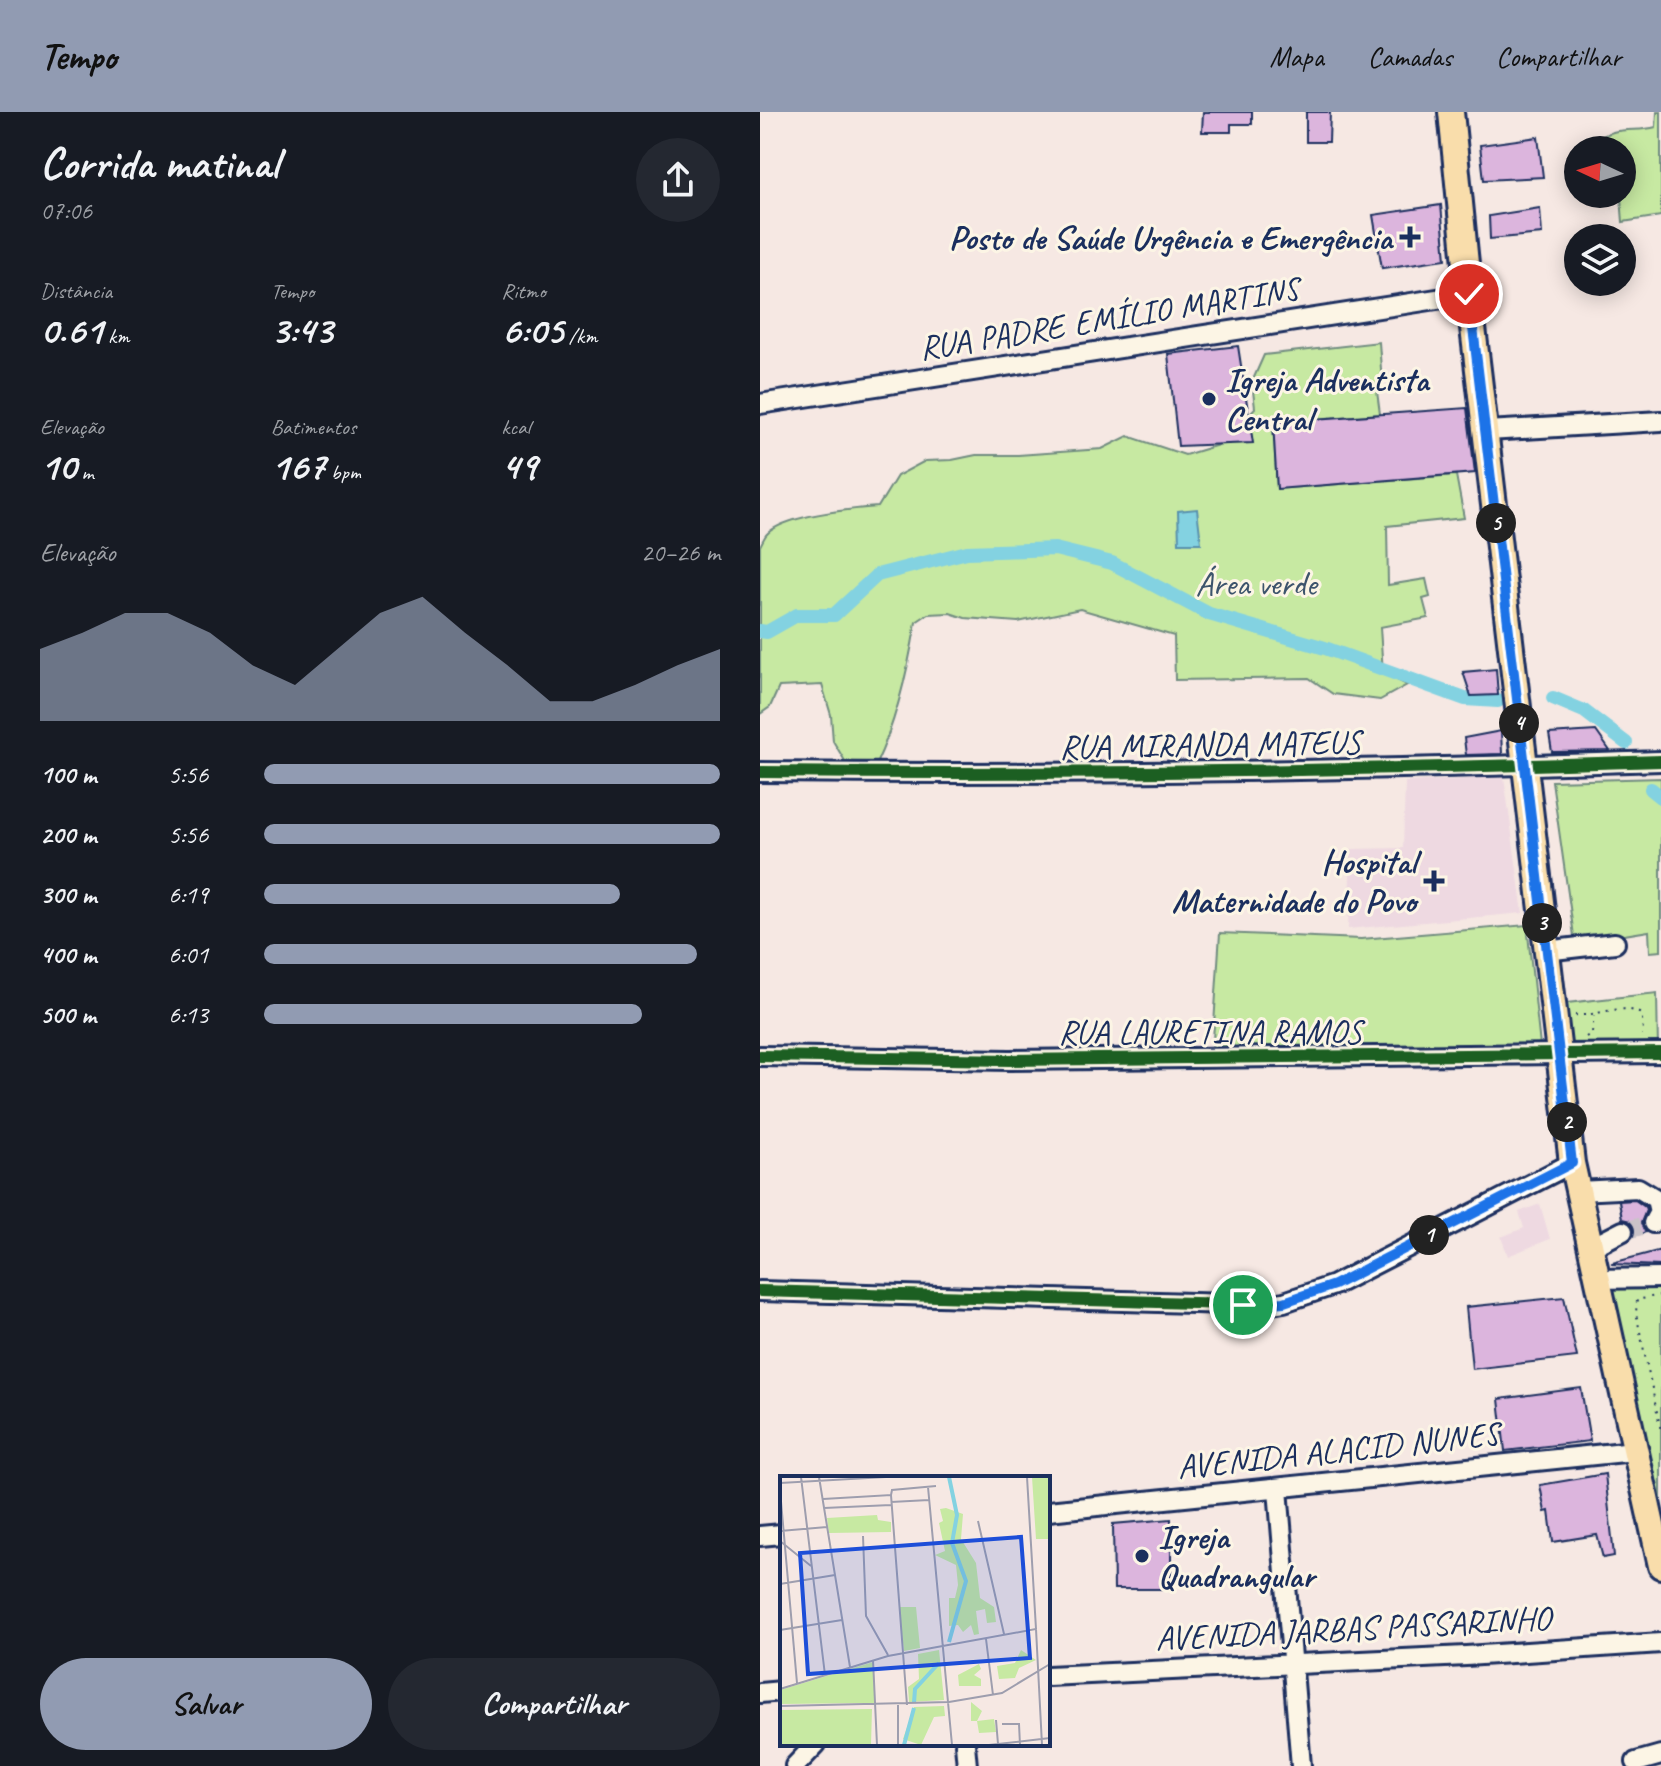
<!DOCTYPE html>
<html lang="pt">
<head>
<meta charset="utf-8">
<style>
	body { margin:0; font-family:Caveat,sans-serif; background:#242831; color:#f1f3f6; height:100vh; display:flex; flex-direction:column; font-size:30px; white-space:nowrap }
	* { box-sizing:border-box; margin:0 }
	p { font-size:26px; color:#9ea1a6 }
	.icon { flex:none; width:44px; height:44px; fill:none; stroke:currentColor; stroke-width:2; stroke-linecap:round; stroke-linejoin:round }
	.map { position:relative; flex:1; overflow:hidden }
	.side { display:flex; flex-direction:column; background:#171b24; width:760px }
	.side>* { flex:none }
	.needle { width:52px; rotate:274deg }
	.controls { position:absolute; left:804px; top:24px; display:grid; gap:16px }
	.controls a { display:grid; place-items:center; width:72px; height:72px; border-radius:50%; background:#171b24; box-shadow:0 4px 20px #0003; font-size:40px }
	.pin { position:absolute; display:grid; place-items:center; width:68px; height:68px; color:#fff; margin:-34px; border:4px solid #fff; border-radius:50%; box-shadow:0 2px 8px #0007 }
	.km { position:absolute; width:40px; height:40px; margin:-20px; border-radius:50%; background:#222; color:#fff; font-size:22px; line-height:40px; text-align:center }
	.round { display:grid; place-items:center; flex:none; width:84px; height:84px; border-radius:42px; background:#242831 }
	.head { display:flex; align-items:center; justify-content:space-between; height:136px; padding:0 40px }
	h1 { font-size:44px; font-weight:700; line-height:60px }
	.figures { display:grid; grid-template-columns:repeat(3,1fr); gap:12px; height:136px; padding:8px 40px }
	.figures div { display:grid; align-content:center }
	.figures b { font-size:40px; font-weight:700 }
	.figures small { font-size:22px; font-weight:400 }
	.figures p { font-size:22px }
	.chart { height:224px; padding:16px 40px }
	.chart p { display:flex; justify-content:space-between }
	.chart svg { width:100%; height:144px; margin-top:8px; fill:#919bb2; opacity:.7 }
	.primary-button { display:flex; gap:16px; margin-top:auto; padding:16px 40px }
	.primary-button a { flex:1; height:92px; border-radius:48px; background:#919bb2; color:#111; font-size:32px; font-weight:700; line-height:92px; text-align:center }
	.primary-button a+a { background:#242831; color:#f1f3f6 }
	ul { padding:0 40px; list-style:none; font-size:26px }
	li { display:grid; grid-template-columns:128px 96px 1fr; align-items:center; height:60px }
	li i { height:20px; border-radius:10px; background:#919bb2 }
	header { display:flex; align-items:center; gap:48px; box-sizing:border-box; height:112px; padding:0 40px; background:#919bb2; color:#111 }
	header strong { font-size:38px }
	nav { display:flex; gap:44px; margin-inline-start:auto; font-size:28px }
	main { display:flex; flex:1; min-height:0 }
	.map>svg:first-child { display:block }
	.built { fill:#eed9e1 }
	.green { fill:#c7e9a2; stroke:#718c80; stroke-width:2 }
	.water { fill:#83d2e1; stroke:#5991ad; stroke-width:2 }
	.lines { fill:none; stroke-linecap:round; stroke-linejoin:round }
	.canal { stroke:#83d2e1; stroke-width:14 }
	.building { fill:#dcb5dd; stroke:#1b2f5e; stroke-width:2 }
	.minor-tunnel { stroke:#cac3c8; stroke-width:18; stroke-dasharray:18 9; stroke-linecap:butt }
	.minor-casing { stroke:#1b2f5e; stroke-width:24 }
	.major-casing { stroke:#1b2f5e; stroke-width:30 }
	.path { stroke:#1b2f5e; stroke-width:2; stroke-dasharray:2 6; stroke-linecap:butt }
	.minor { stroke:#fcf5e5; stroke-width:18 }
	.major { stroke:#f9ddab; stroke-width:24 }
	.cycleway-casing { stroke:#fcf5e5; stroke-width:17 }
	.cycleway { stroke:#1b5e20; stroke-width:12 }
	.route-casing { stroke:#fff; stroke-width:16 }
	.route { stroke:#1a73e8; stroke-width:10 }
	.poi-dot { fill:#1b2f5e; stroke:#fcf5e5; stroke-width:3 }
	.labels { text-anchor:middle; dominant-baseline:central; stroke-width:6; stroke-linejoin:round; paint-order:stroke }
	.poi-label { font-size:34px; font-weight:bold; fill:#1b2f5e; stroke:#fcf5e5; text-anchor:end }
	.street-label { font-size:34px; fill:#1b2f5e; stroke:#fcf5e5 }
	.park-label { font-size:34px; fill:#3d546c; stroke:#fcf5e5 }
	.inset-river { fill:none; stroke:#83d2e1; stroke-width:4 }
	.inset-road { fill:none; stroke:#9e9eae; stroke-width:2 }
	.view { fill:#1d4ed8; fill-opacity:0.15; stroke:#1d4ed8; stroke-width:4 }
	.inset-edge { fill:none; stroke:#1b2f5e; stroke-width:4 }
</style>
</head>
<body>
<header>
<strong>Tempo</strong>
<nav><a>Mapa</a><a>Camadas</a><a>Compartilhar</a></nav>
</header>
<main>
<section class="side">
<div class="head"><div><h1>Corrida matinal</h1><p>07:06</p></div><a class="round"><svg class="icon" aria-label="share" viewBox="0 0 24 24"><path d="M12 15V3M7 8l5-5 5 5M5 13v7h14v-7"/></svg></a></div>
<div class="figures">
<div><p>Distância</p><b>0.61<small> km</small></b></div>
<div><p>Tempo</p><b>3:43</b></div>
<div><p>Ritmo</p><b>6:05<small> /km</small></b></div>
</div>
<div class="figures">
<div><p>Elevação</p><b>10<small> m</small></b></div>
<div><p>Batimentos</p><b>167<small> bpm</small></b></div>
<div><p>kcal</p><b>49</b></div>
</div>
<div class="chart"><p><span>Elevação</span>20–26 m</p>
<svg viewBox="0 0 160 44" preserveAspectRatio="none"><path d="M0 44V22L10 17L20 11L30 11L40 17L50 27L60 33L70 22L80 11L90 6L100 17L110 27L120 38L130 38L140 33L150 27L160 22V44z"/></svg>
</div>
<ul>
<li><b>100 m</b>5:56<i style="width:100%"></i></li>
<li><b>200 m</b>5:56<i style="width:100%"></i></li>
<li><b>300 m</b>6:19<i style="width:78%"></i></li>
<li><b>400 m</b>6:01<i style="width:95%"></i></li>
<li><b>500 m</b>6:13<i style="width:83%"></i></li>
</ul>
<div class="primary-button"><a>Salvar</a><a>Compartilhar</a></div>
</section>
<div class="map">
<svg width="901" height="1654" viewBox="0 0 901 1654">
	<rect width="100%" height="100%" fill="#f6e8e3"/>
	<filter id="ink" filterUnits="userSpaceOnUse"><feTurbulence type="fractalNoise" baseFrequency=".0125" numOctaves="2"/><feDisplacementMap in="SourceGraphic" scale="16" xChannelSelector="R" yChannelSelector="G"/><feConvolveMatrix kernelMatrix="1 2 1 2 8 2 1 2 1" color-interpolation-filters="sRGB"/></filter>
	<g filter="url(#ink)">
		<g class="built">
			<polygon points="744,665 763,801 588,817 591,737 643,736 645,670"/>
			<polygon points="780,1092 790,1127 748,1144 741,1125 764,1116 759,1100"/>
		</g>
		<g class="green">
			<path d="M 897,0 L 901,0 L 901,104 L 863,110 L 861,85 L 858,82 L 862,82 L 862,38 L 837,38 L 836,29 C 854,13 875,21 896,15 Z"/>
			<path d="M 619,230 L 622,271 L 616,272 L 620,302 L 513,310 L 517,377 L 696,363 L 704,406 L 627,414 L 628,473 L 666,467 L 670,485 L 663,487 L 668,506 L 620,515 L 623,561 L 647,573 L 620,588 L 573,582 L 549,566 L 415,568 L 414,524 L 320,497 L 258,510 L 205,506 L 190,501 L 168,502 L 156,510 C 148,558 137,608 116,652 L 88,654 L 73,629 L 71,603 L 62,573 L 19,575 L 10,595 L 0,602 L 0,434 C 2,430 4,426 6,423 C 23,403 92,397 118,395 L 137,364 L 165,349 L 192,348 L 216,343 L 258,343 L 342,337 L 368,324 L 425,343 L 458,333 L 495,296 L 492,270 L 504,243 Z"/>
			<polygon points="901,666 901,839 890,840 889,819 815,831 792,669"/>
			<polygon points="767,813 780,934 452,943 460,821 601,827"/>
			<polygon points="897,881 898,940 804,943 798,892"/>
			<polygon points="849,1171 901,1171 901,1397"/>
		</g>
		<polygon class="water" points="437,397 441,431 419,431 418,399"/>
		<g class="lines">
			<g class="canal">
				<polyline points="0,519 7,520 37,503 74,503 117,463 207,440 295,437 352,451 449,502 565,536 705,587 738,589"/>
				<polyline points="793,586 824,599 866,631"/>
				<polyline points="891,677 901,685"/>
			</g>
		</g>
		<g class="building">
			<polygon points="443,0 492,0 492,12 471,12 471,20 442,20"/>
			<polygon points="546,0 570,0 569,30 546,30"/>
			<polygon points="778,25 783,65 724,68 720,33"/>
			<polygon points="681,93 686,147 622,156 613,103"/>
			<polygon points="780,96 782,122 730,127 729,104"/>
			<polygon points="478,234 493,331 418,334 408,242"/>
			<polygon points="707,296 715,361 517,377 513,310"/>
			<polygon points="736,557 738,583 711,584 703,560"/>
			<polygon points="741,619 742,642 706,643 704,626"/>
			<polygon points="836,619 850,639 792,640 789,622"/>
			<polygon points="875,1088 885,1095 886,1098 881,1111 886,1120 880,1122 874,1122 874,1114 870,1109 862,1107 859,1089"/>
			<polygon points="901,1138 901,1154 852,1152 852,1151"/>
			<polygon points="804,1185 817,1245 712,1257 706,1195"/>
			<polygon points="821,1276 830,1329 745,1339 739,1287"/>
			<polygon points="845,1362 854,1444 843,1446 837,1423 793,1430 789,1399 785,1400 780,1373"/>
			<polygon points="411,1407 411,1477 354,1477 353,1412"/>
		</g>
		<g class="lines">
			<polyline class="minor-tunnel" points="863,1119 893,1111"/>
			<g class="minor-casing">
				<g id="minor">
					<polyline points="0,292 709,182"/>
					<polyline points="727,319 901,309"/>
					<path d="M 0,660 C 301,663 601,659 901,649"/>
					<polyline points="785,839 855,831"/>
					<polyline points="0,944 250,948 901,941"/>
					<polyline points="818,1079 878,1076 896,1087 899,1100 893,1111"/>
					<polyline points="830,1136 863,1119"/>
					<polyline points="836,1167 901,1166"/>
					<polyline points="0,1179 505,1193 524,1190 574,1173 812,1051"/>
					<polyline points="518,1377 541,1654"/>
					<polyline points="288,1399 874,1339"/>
					<polyline points="0,1424 22,1422"/>
					<polyline points="288,1564 706,1544 901,1531"/>
					<polyline points="0,1581 22,1579"/>
					<polyline points="205,1632 207,1654"/>
					<polyline points="876,1650 901,1643"/>
					<polyline points="35,1654 56,1632"/>
				</g>
			</g>
			<g class="major-casing">
				<polyline id="major" points="691,0 709,182 812,1051 901,1454"/>
			</g>
			<g class="path">
				<path d="M 815,903 C 837,905 860,890 881,902 L 883,913 L 882,923"/>
				<polyline points="826,925 832,921 834,903"/>
				<polyline points="900,1183 877,1188 876,1201 901,1319"/>
			</g>
			<use href="#minor" class="minor"/>
			<use href="#major" class="major"/>
			<g class="cycleway-casing">
				<g id="cycleway">
					<path d="M 0,660 C 301,663 601,659 901,649"/>
					<polyline points="0,944 250,948 901,941"/>
					<polyline points="0,1179 505,1193 524,1190 574,1173 812,1051"/>
				</g>
			</g>
			<use href="#cycleway" class="cycleway"/>
		</g>
	</g>
	<g class="lines" filter="url(#ink)">
		<g class="route-casing">
			<polyline id="route" points="483,1193 524,1190 574,1173 812,1051 709,182"/>
		</g>
		<use href="#route" class="route"/>
	</g>
	<g class="poi-dot">
		<path d="M646 113h8v8h8v8h-8v8h-8v-8h-8v-8h8z"/>
		<circle cx="449" cy="287" r="8"/>
		<path d="M670 757h8v8h8v8h-8v8h-8v-8h-8v-8h8z"/>
		<circle cx="382" cy="1444" r="8"/>
	</g>
	<g class="labels">
		<g class="poi-label">
			<text x="632" y="125">Posto de Saúde Urgência e Emergência</text>
			<text x="465" y="267" text-anchor="start">Igreja Adventista<tspan x="465" dy="39">Central</tspan></text>
			<text x="656" y="749">Hospital<tspan x="656" dy="39">Maternidade do Povo</tspan></text>
			<text x="398" y="1424" text-anchor="start">Igreja<tspan x="398" dy="39">Quadrangular</tspan></text>
		</g>
		<g class="street-label">
			<text transform="translate(349 206) rotate(-9)">RUA PADRE EMÍLIO MARTINS</text>
			<text transform="translate(450 632) rotate(-1)">RUA MIRANDA MATEUS</text>
			<text x="450" y="919">RUA LAURETINA RAMOS</text>
			<text transform="translate(578 1338) rotate(-6)">AVENIDA ALACID NUNES</text>
			<text transform="translate(593 1516) rotate(-3)">AVENIDA JARBAS PASSARINHO</text>
		</g>
		<g class="park-label">
			<text x="496" y="471">Área verde</text>
		</g>
	</g>
	<g transform="translate(20 1364)">
		<rect width="270" height="270" fill="#f6e8e3"/>
		<path d="M 252,1 L 270,1 L 270,63 L 256,63 ZM 166,32 L 183,38 L 181,63 L 196,87 L 200,122 L 214,131 L 216,146 L 207,147 L 205,133 L 196,135 L 199,158 L 194,159 L 191,149 L 183,156 L 178,149 L 169,150 L 169,122 L 175,122 L 178,109 L 176,89 L 155,79 L 165,75 L 159,47 L 163,45 L 160,33 ZM 97,39 L 98,44 L 111,46 L 111,56 L 49,57 L 47,42 ZM 119,131 L 136,131 L 140,172 L 124,175 ZM 159,174 L 164,224 L 129,226 L 128,211 L 139,203 L 138,178 ZM 241,174 L 256,184 L 239,192 L 235,202 L 219,203 L 217,190 L 235,187 ZM 93,186 L 95,227 L 0,228 L 0,214 ZM 199,188 L 201,193 L 194,199 L 201,203 L 201,210 L 179,210 L 178,199 ZM 191,226 L 202,235 L 197,245 L 214,243 L 216,256 L 199,257 L 197,245 L 191,245 ZM 164,230 L 165,240 L 154,241 L 141,269 L 123,263 L 134,231 ZM 92,233 L 91,269 L 2,269 L 0,234 Z" fill="#c7e9a2"/>
		<path class="inset-river" d="M 169,1 L 177,39 L 172,67 L 186,105 L 169,166M 134,227 L 135,213 L 159,187M 124,269 L 134,232"/>
		<path class="inset-road" d="M 21,1 L 45,199M 39,1 L 70,191M 0,7 L 106,1M 148,11 L 172,269M 0,14 L 17,207M 111,19 L 112,14 L 156,10M 43,23 L 111,19 L 127,229M 111,26 L 149,24M 44,32 L 111,29M 198,45 L 224,158M 0,55 L 47,51M 83,60 L 86,140 L 108,179M 0,65 L 31,90M 0,108 L 55,99M 256,153 L 262,269M 0,154 L 62,144M 206,163 L 213,219M 93,184 L 97,269M 0,213 L 108,180 L 256,153 L 247,1M 0,230 L 169,226 L 222,217 L 270,188M 216,244 L 218,268M 222,248 L 239,248 L 240,269M 118,269 L 118,229M 209,269 L 270,262"/>
		<path class="view" d="M 241,61 L 250,182 L 28,198 L 20,77 Z"/>
		<rect width="270" height="270" class="inset-edge"/>
	</g>
</svg>
<div class="controls">
<a><svg class="needle" viewBox="-14 -14 28 28"><path d="M0-13l5 13h-10z" fill="#e53935"/><path d="M0 13l5-13h-10z" fill="#9ea1a6"/></svg></a>
<a><svg class="icon" aria-label="layers" viewBox="0 0 24 24"><path d="M12 4l9 5-9 5-9-5zM3 14l9 5 9-5"/></svg></a>
</div>
<div class="pin" style="left:483px;top:1193px;background:#1e9e55"><svg class="icon" aria-label="arrive" viewBox="0 0 24 24"><path d="M6 21V4h12l-3 4 3 4H6"/></svg></div>
<div class="pin" style="left:709px;top:182px;background:#d93025"><svg class="icon" aria-label="check" viewBox="0 0 24 24"><path d="M5 12l5 5 9-10"/></svg></div>
<b class="km" style="left:669px;top:1123px">1</b>
<b class="km" style="left:807px;top:1010px">2</b>
<b class="km" style="left:782px;top:811px">3</b>
<b class="km" style="left:759px;top:611px">4</b>
<b class="km" style="left:736px;top:411px">5</b>
</div>
</main>
</body>
</html>
